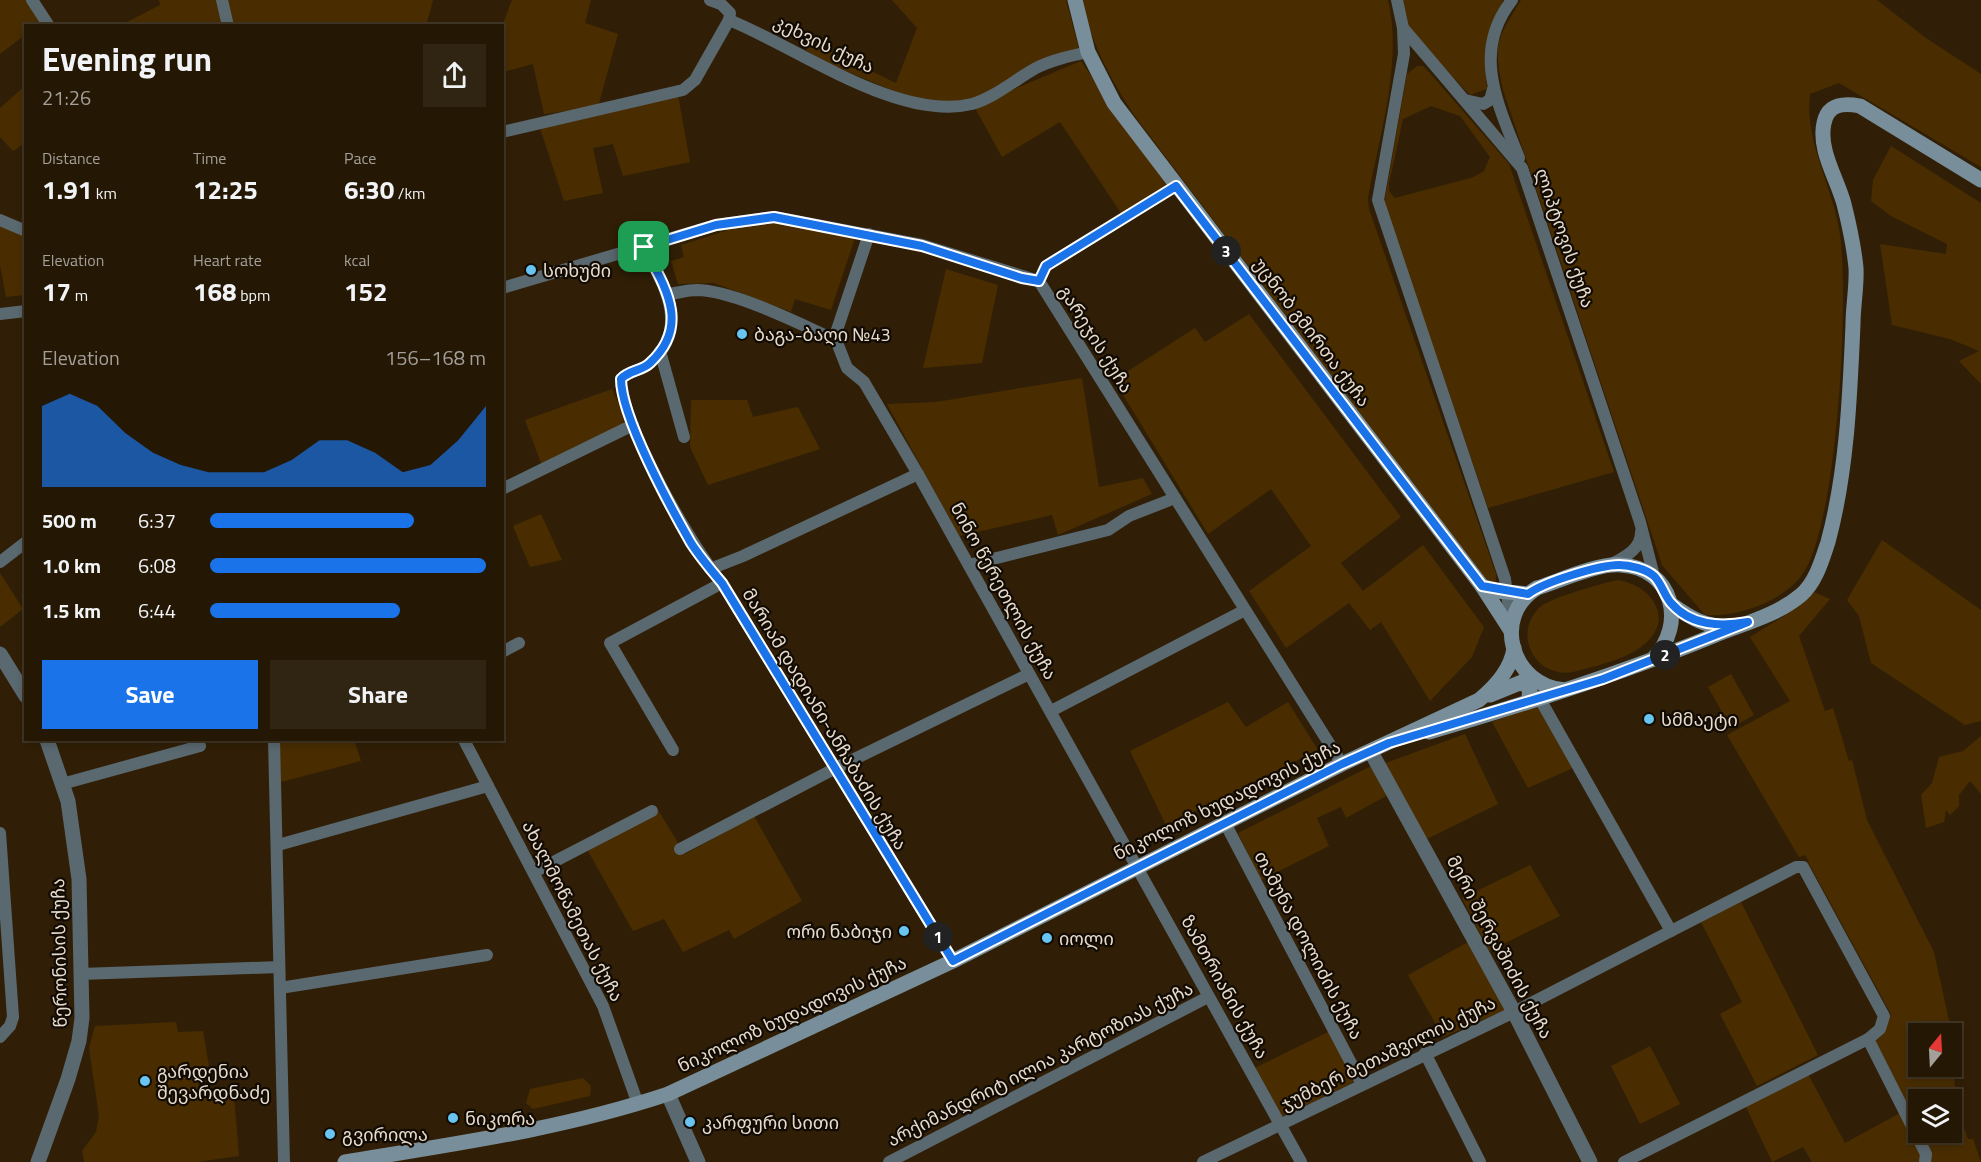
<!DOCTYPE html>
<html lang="en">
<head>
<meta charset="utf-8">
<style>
	body { margin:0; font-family:"Titillium Web","Noto Sans Georgian",sans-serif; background:#302413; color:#f1f3f6; height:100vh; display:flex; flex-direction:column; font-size:22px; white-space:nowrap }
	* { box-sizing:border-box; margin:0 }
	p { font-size:20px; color:#a39f9a }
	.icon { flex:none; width:33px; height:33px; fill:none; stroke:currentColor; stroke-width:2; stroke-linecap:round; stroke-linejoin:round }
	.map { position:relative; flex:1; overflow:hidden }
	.side { position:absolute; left:24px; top:24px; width:480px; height:717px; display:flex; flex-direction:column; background:#241704; border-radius:0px; box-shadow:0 3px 9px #0003,0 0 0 2px #413626 }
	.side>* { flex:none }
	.needle { width:39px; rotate:18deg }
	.controls { position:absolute; left:1908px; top:1023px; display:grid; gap:12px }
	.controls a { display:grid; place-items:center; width:54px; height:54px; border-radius:0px; background:#241704; box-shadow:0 3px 9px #0003,0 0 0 2px #413626; font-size:30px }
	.pin { position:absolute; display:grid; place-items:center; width:51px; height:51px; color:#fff; margin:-26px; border-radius:12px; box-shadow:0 3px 9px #0006 }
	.km { position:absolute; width:30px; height:30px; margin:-15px; border-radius:50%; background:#222; color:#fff; font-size:16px; line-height:30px; text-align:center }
	.round { display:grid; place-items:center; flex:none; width:63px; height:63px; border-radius:0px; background:#302413 }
	.head { display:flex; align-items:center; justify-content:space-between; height:102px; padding:0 18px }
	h1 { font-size:33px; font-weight:700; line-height:45px }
	.metrics { display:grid; grid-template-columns:repeat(3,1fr); gap:9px; height:102px; padding:6px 18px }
	.metrics div { display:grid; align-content:center }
	.metrics b { font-size:26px; font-weight:700 }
	.metrics small { font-size:16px; font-weight:400 }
	.metrics p { font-size:16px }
	.chart { height:168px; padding:12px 18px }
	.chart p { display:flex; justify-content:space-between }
	.chart svg { width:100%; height:108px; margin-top:6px; fill:#1a73e8; opacity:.7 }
	.button { display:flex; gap:12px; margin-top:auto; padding:12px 18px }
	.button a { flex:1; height:69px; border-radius:0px; background:#1a73e8; color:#fff; font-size:24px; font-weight:700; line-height:69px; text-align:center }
	.button a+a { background:#302413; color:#f1f3f6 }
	ul { padding:0 18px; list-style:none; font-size:20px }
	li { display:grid; grid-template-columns:96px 72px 1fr; align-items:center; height:45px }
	li i { height:15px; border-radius:8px; background:#1a73e8 }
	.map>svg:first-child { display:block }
	.green { fill:#492d00; fill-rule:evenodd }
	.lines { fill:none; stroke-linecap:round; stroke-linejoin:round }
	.minor { stroke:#5a686f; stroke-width:12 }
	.tertiary { stroke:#5a686f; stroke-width:15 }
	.secondary { stroke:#788e9a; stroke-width:15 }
	.route-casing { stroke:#fff; stroke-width:12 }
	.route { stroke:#1a73e8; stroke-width:8 }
	.poi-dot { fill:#68c4f0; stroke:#120b03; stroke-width:2 }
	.labels { text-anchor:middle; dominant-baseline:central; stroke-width:4.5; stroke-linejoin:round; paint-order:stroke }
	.street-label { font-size:18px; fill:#e7dbcd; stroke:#120b03 }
	.poi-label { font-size:18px; fill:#e7dbcd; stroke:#120b03; text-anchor:start }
</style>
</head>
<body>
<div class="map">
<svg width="1981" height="1162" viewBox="0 0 1981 1162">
	<rect width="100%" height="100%" fill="#301f06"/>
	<g class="green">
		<polygon points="0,0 29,0 43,22 38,25 26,26 25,35 0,54"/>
		<polygon points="159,0 217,0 224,26 119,26 160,5"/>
		<polygon points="225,0 433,0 426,26 233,25"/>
		<polygon points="512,0 591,0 585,23 618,34 598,107 544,114 533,64 503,72 502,26"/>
		<polygon points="892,0 1066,0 1079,49 973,99 947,104 906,96 822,61 806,50 809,41 896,83 917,28"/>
		<path d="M 1082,0 L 1388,0 C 1403,61 1379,137 1368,198 L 1369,209 L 1496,574 L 1496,584 L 1485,579 L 1137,119 C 1111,80 1092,46 1082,0 Z"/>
		<path d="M 1403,0 L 1503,0 C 1491,39 1483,46 1487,89 L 1470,95 L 1419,41 L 1408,24 Z"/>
		<path d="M 1521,0 L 1877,0 L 1926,38 L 1981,74 L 1981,167 L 1839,83 L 1810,94 C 1804,142 1834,188 1840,235 C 1849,299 1838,525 1802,575 C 1782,602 1738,617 1705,615 L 1662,565 L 1503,90 C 1493,42 1496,42 1521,0 Z"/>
		<polygon points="1081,61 1167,184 1123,216 1060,122 1002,157 974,106"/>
		<path d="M 1417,66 L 1423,66 L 1429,72 L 1509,164 L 1614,472 L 1488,508 L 1384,204 L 1407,74 ZM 1431,106 L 1460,116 L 1490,157 L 1484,171 L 1474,177 L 1395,198 L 1389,191 L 1389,184 L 1403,119 Z"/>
		<polygon points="25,86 25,143 13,151 0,137 0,108"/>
		<polygon points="678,95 690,162 623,176 613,144 593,148 603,193 564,201 540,128"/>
		<polygon points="1891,146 1981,203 1981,384 1959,361 1979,351 1950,339 1892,325 1880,244 1946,254 1947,244 1891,216 1871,201 1873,180"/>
		<polygon points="774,221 856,235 831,310 795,299 791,312 714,283 678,284 671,261 684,257 681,245 747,224"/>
		<polygon points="0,225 25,236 25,295 6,297 0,265"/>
		<polygon points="946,269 998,285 982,363 923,368"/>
		<polygon points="1249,314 1401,517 1341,563 1363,591 1423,545 1484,627 1472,657 1430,701 1381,622 1370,630 1349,603 1286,648 1249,591 1311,546 1271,489 1208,534 1114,380 1195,328 1205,342"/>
		<polygon points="1082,378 1099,487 1143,478 1152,494 1058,535 1052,515 959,536 887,404 936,402"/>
		<polygon points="612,389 625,419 622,425 542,466 525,420"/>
		<polygon points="691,400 747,400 753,417 798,407 820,449 708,485 690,447"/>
		<polygon points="541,514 562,560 530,567 513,526"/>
		<polygon points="1882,540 1981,610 1981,721 1965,725 1871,663 1859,616 1847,600"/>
		<polygon points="0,573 23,609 0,627"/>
		<path d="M 1618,580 C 1654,586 1676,622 1641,647 C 1625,659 1597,666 1577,671 C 1538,682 1510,636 1540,607 C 1550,598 1603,583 1618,580 Z"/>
		<path d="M 1814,592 L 1830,599 L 1799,636 L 1825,711 L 1833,708 L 1849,761 L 1852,760 L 1867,820 L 1934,952 L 1954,1043 L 1955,1104 L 1968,1139 L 1973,1139 L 1981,1162 L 1930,1162 L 1920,1133 L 1952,1132 L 1952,1100 L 1918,1100 L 1918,1130 L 1874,1043 L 1891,1014 L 1808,862 L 1809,861 L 1805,855 L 1799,857 L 1727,735 L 1790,701 L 1750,637 L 1784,616 ZM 1918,1034 L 1952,1034 L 1952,1066 L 1918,1066 Z"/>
		<polygon points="1731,674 1754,715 1731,728 1708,687"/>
		<polygon points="1228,702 1246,727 1288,702 1318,750 1166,825 1130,751"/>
		<polygon points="1539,705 1573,768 1528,788 1492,722"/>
		<polygon points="1465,734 1498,804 1427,839 1383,764"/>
		<polygon points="1981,736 1981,794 1970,781 1959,795 1959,806 1950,815 1946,810 1944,822 1926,828 1921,795 1932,783 1939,757 1963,751"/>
		<polygon points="279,740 354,740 361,761 281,782"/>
		<polygon points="1373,765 1388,795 1346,818 1341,807 1317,818 1329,846 1261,880 1238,833"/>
		<polygon points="658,810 685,854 754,816 802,901 734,939 729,930 683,952 664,919 633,931 588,851"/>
		<polygon points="1530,865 1560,916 1489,951 1462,898"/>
		<polygon points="1741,902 1818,1055 1757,1086 1720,1014 1742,1002 1701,922"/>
		<polygon points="1470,941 1508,1009 1443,1037 1408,975"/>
		<polygon points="176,1022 178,1032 203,1031 209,1066 196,1068 200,1097 234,1095 239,1156 197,1162 84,1162 82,1151 96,1132 99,1116 89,1048 95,1026"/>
		<polygon points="1330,1031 1356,1081 1283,1117 1255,1068"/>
		<polygon points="1650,1046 1680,1104 1640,1124 1611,1066"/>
		<polygon points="1808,1074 1845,1143 1900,1113 1922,1157 1922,1162 1812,1162 1803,1147 1772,1162 1745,1105"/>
		<polygon points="583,1078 591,1086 590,1096 533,1109 526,1103 530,1089"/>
	</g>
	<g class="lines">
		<g class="minor">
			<polyline points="32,0 49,26"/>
			<polyline points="222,0 228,26"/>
			<polyline points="1397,0 1403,28 1404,54 1378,200 1505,579 1511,624"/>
			<path d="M 1512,0 C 1471,52 1498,104 1519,158"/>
			<path d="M 729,20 C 797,47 898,122 972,104 C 994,98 1016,79 1036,68 C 1052,60 1070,56 1088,52"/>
			<polyline points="1403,28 1522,168 1640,522 1654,576"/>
			<polyline points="1465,100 1483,104 1490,100 1493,89"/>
			<polyline points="502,132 683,90 695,80 729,20 730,13 721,4 710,0"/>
			<polyline points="0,220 26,231"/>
			<path d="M 644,247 C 664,285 691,329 649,364 C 641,371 629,370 621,379 C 622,426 691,546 722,583 L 953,961"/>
			<polyline points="1039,281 1046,266 1176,186"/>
			<polyline points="502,288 716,225 774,217 922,245 1039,281 1342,764"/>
			<path d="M 669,294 C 678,293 687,290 697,290 C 736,291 799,324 836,340 L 847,368 L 864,382 L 918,474 L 1301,1162"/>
			<polyline points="0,314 26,311"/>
			<polyline points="834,339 869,234"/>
			<polyline points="660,351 684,437"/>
			<polyline points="502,489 633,425"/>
			<polyline points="0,562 26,542"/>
			<polyline points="969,565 1108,530 1129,516 1175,498"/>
			<path d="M 1610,565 C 1624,557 1641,550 1641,532"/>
			<polyline points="710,569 743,556 918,474"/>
			<polyline points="502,652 519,643"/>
			<polyline points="1051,711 1245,610"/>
			<polyline points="274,740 284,1162"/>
			<polyline points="464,740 603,1006 638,1104"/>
			<polyline points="673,750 610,643 722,583"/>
			<polyline points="62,784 200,746"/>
			<polyline points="1225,823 1362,1084"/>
			<polyline points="0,833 13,1017 10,1026 0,1037"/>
			<polyline points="278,845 488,786"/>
			<polyline points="680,849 834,769 1029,674"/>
			<polyline points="534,872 652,811"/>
			<polyline points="1671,931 1796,867 1803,867 1884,1016 1880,1029 1868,1039 1926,1154 1925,1162"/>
			<polyline points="81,974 279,967"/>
			<polyline points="280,988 487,955"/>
			<polyline points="1425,1053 1480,1162"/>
			<polyline points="889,1162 1208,997"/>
			<polyline points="1203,1162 1514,1012 1671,931 1540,699"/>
			<polyline points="1624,1162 1868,1039"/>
		</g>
		<g class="tertiary">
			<polyline points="0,654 26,696"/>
			<polyline points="1371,752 1514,1012 1590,1162"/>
			<polyline points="668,1094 698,1162"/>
			<polyline points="38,1162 68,1079 79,1041 82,1018 79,879 68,801 47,740"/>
		</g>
		<g class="secondary">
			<polyline points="1075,0 1088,52 1114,103 1482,586 1511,631"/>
			<polyline points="1482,586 1496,591 1528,594"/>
			<path d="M 1671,604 C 1689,617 1706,628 1730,626"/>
			<path d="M 1565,690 C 1511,686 1491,616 1537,588 C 1559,581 1598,563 1621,565 C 1673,568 1687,624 1653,659"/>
			<polyline points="1490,695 1522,682 1530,689 1529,697"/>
			<path d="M 1429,732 C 1526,704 1620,674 1713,636 C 1742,624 1776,616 1801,595 C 1816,582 1822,560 1828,542 C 1847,472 1850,395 1853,324 C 1853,306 1857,286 1856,268 C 1854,247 1849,224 1844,204 C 1837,178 1818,150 1824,123 C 1828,103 1844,103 1860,106 L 1981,180"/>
			<path d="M 345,1162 C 454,1144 563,1129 668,1094 L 953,961 L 1342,764 L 1479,700 C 1495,687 1511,670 1514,648"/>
		</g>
	</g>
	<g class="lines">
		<g class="route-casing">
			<path id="route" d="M 1176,186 L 1482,586 L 1528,594 C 1544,582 1599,565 1619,565 C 1630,565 1646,569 1654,576 C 1662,584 1664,595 1671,603 C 1691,626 1720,627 1748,622 L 1603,679 L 1389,743 L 1342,764 L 953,961 L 722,583 C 711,570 700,557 691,543 C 671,508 621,417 621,379 C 629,370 642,371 650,363 C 691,325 665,287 644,247 L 716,225 L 774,217 L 922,246 L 1022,278 L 1039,281 L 1046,266 Z"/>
		</g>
		<use href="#route" class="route"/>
	</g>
	<g class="poi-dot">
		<circle cx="531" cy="270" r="6"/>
		<circle cx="742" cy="334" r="6"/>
		<circle cx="1649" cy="719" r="6"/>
		<circle cx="904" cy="931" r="6"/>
		<circle cx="1047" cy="938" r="6"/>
		<circle cx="145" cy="1081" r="6"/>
		<circle cx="453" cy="1118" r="6"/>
		<circle cx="690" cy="1122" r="6"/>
		<circle cx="330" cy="1134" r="6"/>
	</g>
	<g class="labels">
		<g class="street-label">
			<text transform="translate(824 44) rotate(26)">კეხვის ქუჩა</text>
			<text transform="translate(1565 238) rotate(71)">ლიპტოვის ქუჩა</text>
			<text transform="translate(1312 332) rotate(53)">უცნობ გმირთა ქუჩა</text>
			<text transform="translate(1096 339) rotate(58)">გარეჯის ქუჩა</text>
			<text transform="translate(1004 591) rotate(61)">ნინო წერეთლის ქუჩა</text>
			<text transform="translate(825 719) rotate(59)">მარიამ დადიანი-ანჩაბაძის ქუჩა</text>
			<text transform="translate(1227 800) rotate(-26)">ნიკოლოზ ხუდადოვის ქუჩა</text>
			<text transform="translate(573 911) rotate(63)">ახალმოწამეთას ქუჩა</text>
			<text transform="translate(1309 945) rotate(62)">თამუნა დოლიძის ქუჩა</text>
			<text transform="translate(1500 947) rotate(62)">მერი შერვაშიძის ქუჩა</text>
			<text transform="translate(59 953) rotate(-91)">წერონისის ქუჩა</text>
			<text transform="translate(1225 987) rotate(61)">ზამთრიანის ქუჩა</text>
			<text transform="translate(792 1014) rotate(-25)">ნიკოლოზ ხუდადოვის ქუჩა</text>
			<text transform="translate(1388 1053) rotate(-26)">ჯუმბერ ბეთაშვილის ქუჩა</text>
			<text transform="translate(1040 1064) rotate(-27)">არქიმანდრიტ ილია კარტოზიას ქუჩა</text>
		</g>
		<g class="poi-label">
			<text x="543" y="270">სოხუმი</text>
			<text x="754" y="334">ბაგა-ბაღი №43</text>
			<text x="1661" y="719">სმმაეტი</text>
			<text x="892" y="931" text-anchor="end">ორი ნაბიჯი</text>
			<text x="1059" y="938">იოლი</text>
			<text x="157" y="1071">გარდენია<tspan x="157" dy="21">შევარდნაძე</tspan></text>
			<text x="465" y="1118">ნიკორა</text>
			<text x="702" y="1122">კარფური სითი</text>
			<text x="342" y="1134">გვირილა</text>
		</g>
	</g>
</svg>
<div class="controls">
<a><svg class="needle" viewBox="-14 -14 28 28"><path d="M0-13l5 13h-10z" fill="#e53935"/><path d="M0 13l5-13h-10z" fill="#a39f9a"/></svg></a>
<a><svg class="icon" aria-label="layers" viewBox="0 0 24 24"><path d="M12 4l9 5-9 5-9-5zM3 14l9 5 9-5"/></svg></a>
</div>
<div class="pin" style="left:644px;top:247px;background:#1e9e55"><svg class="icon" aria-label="arrive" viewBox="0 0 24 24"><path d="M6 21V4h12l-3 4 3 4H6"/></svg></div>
<b class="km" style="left:938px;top:937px">1</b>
<b class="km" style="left:1665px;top:655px">2</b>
<b class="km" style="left:1226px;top:251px">3</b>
<section class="side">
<div class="head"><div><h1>Evening run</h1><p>21:26</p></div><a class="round"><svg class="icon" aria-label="share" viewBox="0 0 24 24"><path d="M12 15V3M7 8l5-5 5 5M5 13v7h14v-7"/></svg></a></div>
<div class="metrics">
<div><p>Distance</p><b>1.91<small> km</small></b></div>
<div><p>Time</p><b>12:25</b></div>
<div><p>Pace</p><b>6:30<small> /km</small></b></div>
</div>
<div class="metrics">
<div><p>Elevation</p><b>17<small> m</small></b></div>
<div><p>Heart rate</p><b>168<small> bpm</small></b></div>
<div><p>kcal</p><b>152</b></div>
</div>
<div class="chart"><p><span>Elevation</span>156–168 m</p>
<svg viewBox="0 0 160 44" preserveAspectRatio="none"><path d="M0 44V11L10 6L20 11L30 22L40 30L50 35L60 38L70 38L80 38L90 33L100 25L110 25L120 30L130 38L140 35L150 25L160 11V44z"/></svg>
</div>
<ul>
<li><b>500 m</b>6:37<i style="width:74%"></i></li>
<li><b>1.0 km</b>6:08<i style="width:100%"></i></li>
<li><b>1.5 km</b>6:44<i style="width:69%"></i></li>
</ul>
<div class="button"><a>Save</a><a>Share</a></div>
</section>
</div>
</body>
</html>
